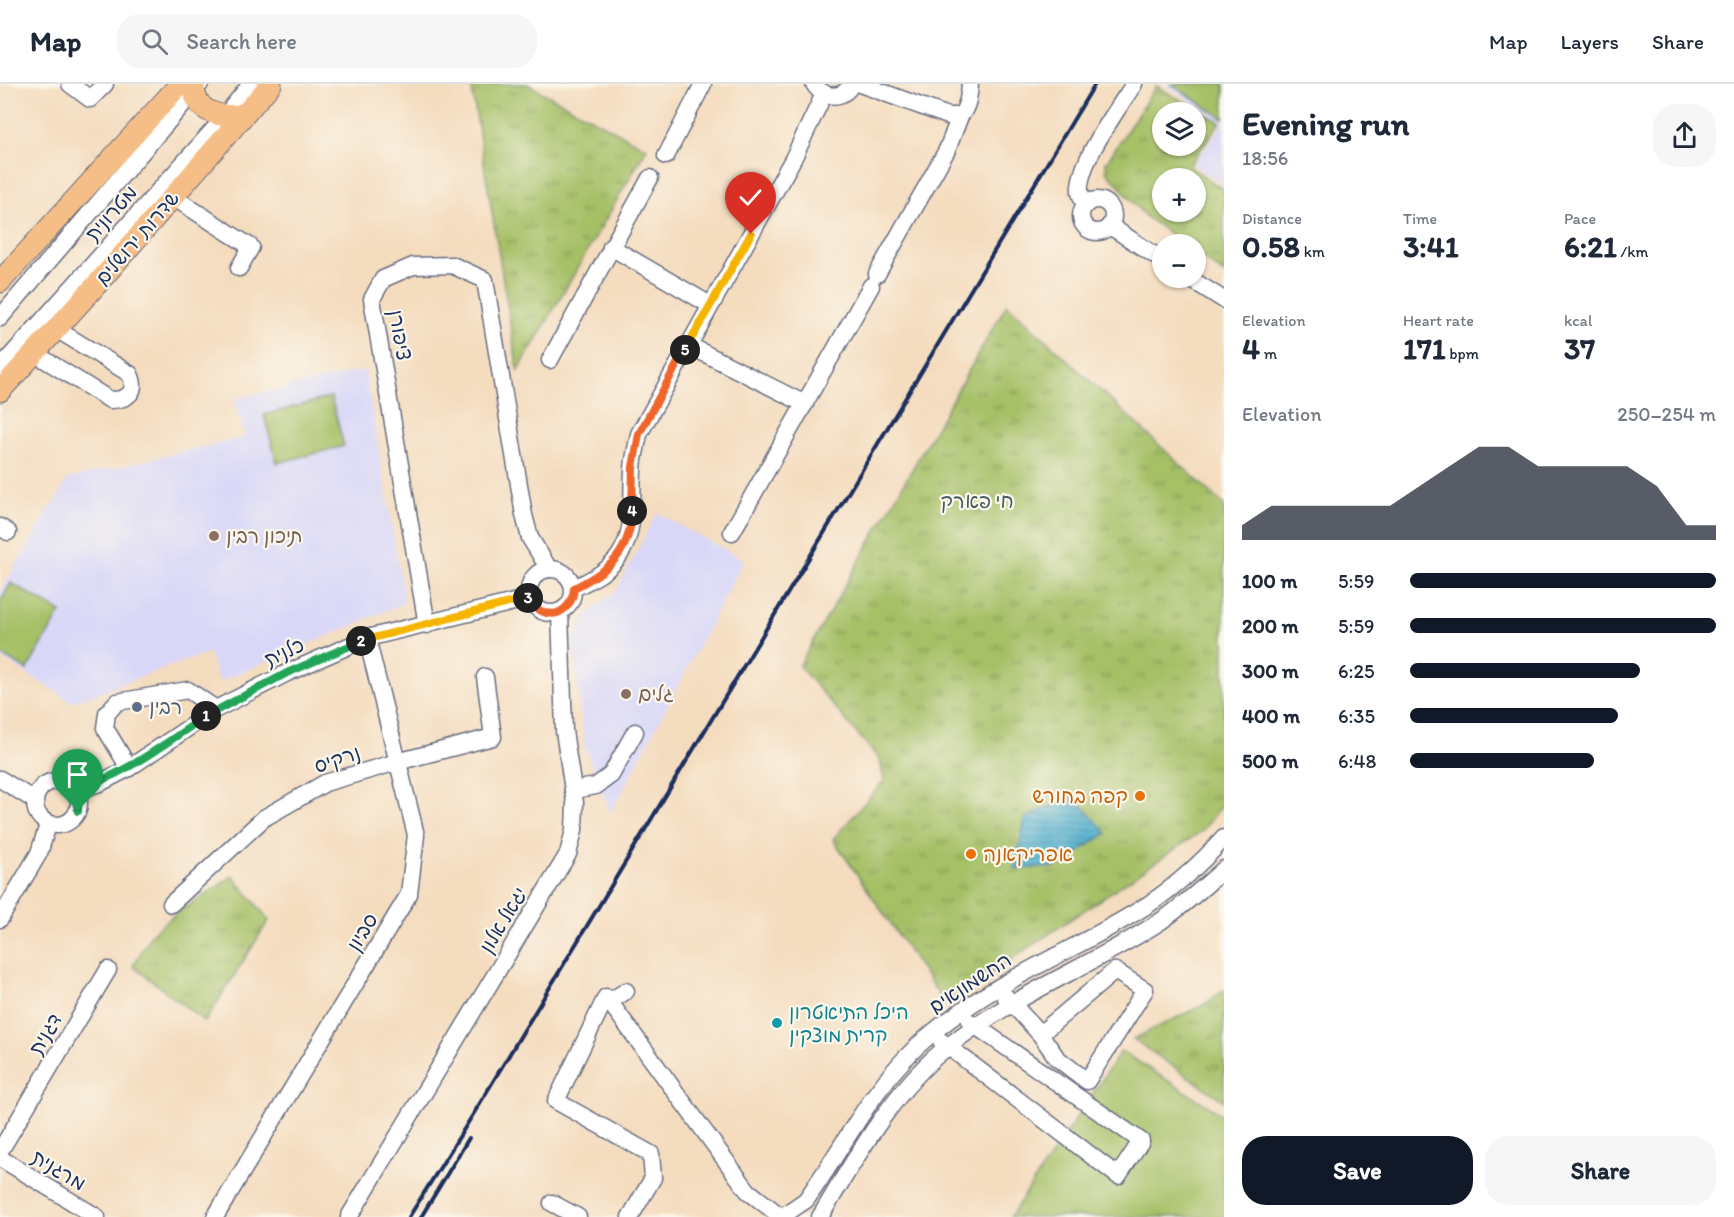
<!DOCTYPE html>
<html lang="en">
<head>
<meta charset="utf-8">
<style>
	body { margin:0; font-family:Itim,"Playpen Sans Hebrew",sans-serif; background:#f6f6f7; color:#1f2937; height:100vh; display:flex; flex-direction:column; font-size:22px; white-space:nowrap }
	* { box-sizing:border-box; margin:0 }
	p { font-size:20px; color:#747a83 }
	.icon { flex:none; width:33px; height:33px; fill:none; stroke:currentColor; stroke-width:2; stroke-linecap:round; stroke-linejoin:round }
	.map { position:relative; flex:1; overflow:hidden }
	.panel { display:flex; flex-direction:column; background:#fff; width:510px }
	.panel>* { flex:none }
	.tools { position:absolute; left:1152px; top:18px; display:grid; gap:12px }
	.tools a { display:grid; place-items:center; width:54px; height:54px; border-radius:50%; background:#fff; box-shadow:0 2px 4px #0004; font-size:30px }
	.pin { position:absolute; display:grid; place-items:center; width:51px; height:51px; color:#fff; margin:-62px -26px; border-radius:50% 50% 50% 0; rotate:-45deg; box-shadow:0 0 6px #0007 }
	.pin .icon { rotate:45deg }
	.km { position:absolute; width:30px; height:30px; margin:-15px; border-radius:50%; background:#222; color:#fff; font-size:16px; line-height:30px; text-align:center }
	.round { display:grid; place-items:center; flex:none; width:63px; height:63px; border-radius:24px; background:#f6f6f7 }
	.overview { display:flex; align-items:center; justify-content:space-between; height:102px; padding:0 18px }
	h1 { font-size:33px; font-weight:700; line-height:45px }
	.stats { display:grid; grid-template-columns:repeat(3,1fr); gap:9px; height:102px; padding:6px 18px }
	.stats div { display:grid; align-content:center }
	.stats b { font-size:30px; font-weight:700 }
	.stats small { font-size:16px; font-weight:400 }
	.stats p { font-size:16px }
	.chart { height:168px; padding:12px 18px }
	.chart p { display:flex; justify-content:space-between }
	.chart svg { width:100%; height:108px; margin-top:6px; fill:#111827; opacity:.7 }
	.cta { display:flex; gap:12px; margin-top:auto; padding:12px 18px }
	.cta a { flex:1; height:69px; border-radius:24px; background:#111827; color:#fff; font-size:24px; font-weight:700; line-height:69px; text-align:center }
	.cta a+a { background:#f6f6f7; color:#1f2937 }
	ul { padding:0 18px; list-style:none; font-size:20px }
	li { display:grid; grid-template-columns:96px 72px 1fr; align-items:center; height:45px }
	li i { height:15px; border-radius:8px; background:#111827 }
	header { display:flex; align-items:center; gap:36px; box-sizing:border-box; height:84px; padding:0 30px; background:#fff; border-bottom:2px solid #e0e1e3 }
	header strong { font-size:28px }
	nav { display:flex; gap:33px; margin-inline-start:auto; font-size:21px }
	.search { width:420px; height:54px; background:#f6f6f7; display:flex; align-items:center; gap:15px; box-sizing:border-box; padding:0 21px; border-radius:24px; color:#747a83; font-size:22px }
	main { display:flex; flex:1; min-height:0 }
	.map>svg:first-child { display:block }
	.built { fill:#d8d7f8 }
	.grass { fill:url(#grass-tufts); stroke:#607862; stroke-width:1.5; fill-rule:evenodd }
	.pitch { fill:#a6c066; stroke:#607862; stroke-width:1.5 }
	.water { fill:url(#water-rules); stroke:#366e96; stroke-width:1.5 }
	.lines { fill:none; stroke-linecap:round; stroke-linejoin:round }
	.minor-casing { stroke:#676c80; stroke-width:19 }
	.major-casing { stroke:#676c80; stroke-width:23 }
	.minor { stroke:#fff; stroke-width:16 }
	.major { stroke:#f6be87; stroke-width:21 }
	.rail { stroke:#1b2f5e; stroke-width:4 }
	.split-1-casing { stroke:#fff; stroke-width:12 }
	.split-2-casing { stroke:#fff; stroke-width:12 }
	.split-3-casing { stroke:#fff; stroke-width:12 }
	.split-4-casing { stroke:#fff; stroke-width:12 }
	.split-5-casing { stroke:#fff; stroke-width:12 }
	.split-6-casing { stroke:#fff; stroke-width:12 }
	.split-1 { stroke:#22a559; stroke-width:8 }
	.split-2 { stroke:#22a559; stroke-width:8 }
	.split-3 { stroke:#f5b400; stroke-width:8 }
	.split-4 { stroke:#f0652b; stroke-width:8 }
	.split-5 { stroke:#f0652b; stroke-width:8 }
	.split-6 { stroke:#f5b400; stroke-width:8 }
	.education-dot { fill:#8d6e63; stroke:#fbf7ec; stroke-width:2 }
	.service-dot { fill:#5c6f8a; stroke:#fbf7ec; stroke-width:2 }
	.food-dot { fill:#e8710a; stroke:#fbf7ec; stroke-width:2 }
	.culture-dot { fill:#0f9aa8; stroke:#fbf7ec; stroke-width:2 }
	.labels { text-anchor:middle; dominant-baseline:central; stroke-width:4.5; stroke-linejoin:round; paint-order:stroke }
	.street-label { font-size:20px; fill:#1b2f5e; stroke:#fbf7ec }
	.park-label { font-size:20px; fill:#455a60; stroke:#fbf7ec }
	.education-label { font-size:20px; fill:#785e54; stroke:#fbf7ec; text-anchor:start }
	.service-label { font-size:20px; fill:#4e5e75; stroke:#fbf7ec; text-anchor:start }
	.food-label { font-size:20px; fill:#c56008; stroke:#fbf7ec; text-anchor:end }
	.culture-label { font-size:20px; fill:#0d838f; stroke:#fbf7ec; text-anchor:start }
</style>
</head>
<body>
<header>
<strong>Map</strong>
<div class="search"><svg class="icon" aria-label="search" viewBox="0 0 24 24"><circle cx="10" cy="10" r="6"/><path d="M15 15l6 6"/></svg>Search here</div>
<nav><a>Map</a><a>Layers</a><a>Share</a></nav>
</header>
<main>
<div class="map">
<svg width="1224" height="1133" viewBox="0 0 1224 1133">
	<defs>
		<pattern id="grass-tufts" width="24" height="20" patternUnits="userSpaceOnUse" patternTransform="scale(1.5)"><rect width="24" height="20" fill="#a6c066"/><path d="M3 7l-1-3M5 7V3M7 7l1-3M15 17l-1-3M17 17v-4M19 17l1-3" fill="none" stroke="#869c57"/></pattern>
		<pattern id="water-rules" width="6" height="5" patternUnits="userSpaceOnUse" patternTransform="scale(1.5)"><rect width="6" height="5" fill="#50aece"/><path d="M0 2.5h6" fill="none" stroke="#428eaa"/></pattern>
	</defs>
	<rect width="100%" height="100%" fill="#fbf7ec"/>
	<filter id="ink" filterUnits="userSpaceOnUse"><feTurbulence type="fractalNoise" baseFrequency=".0167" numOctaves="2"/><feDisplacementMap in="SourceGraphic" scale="12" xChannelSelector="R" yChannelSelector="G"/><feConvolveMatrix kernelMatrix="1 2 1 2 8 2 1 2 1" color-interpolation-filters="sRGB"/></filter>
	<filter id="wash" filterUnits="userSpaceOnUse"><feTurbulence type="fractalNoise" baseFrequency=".008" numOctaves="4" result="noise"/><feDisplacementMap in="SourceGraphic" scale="24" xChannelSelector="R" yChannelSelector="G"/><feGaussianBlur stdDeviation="1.35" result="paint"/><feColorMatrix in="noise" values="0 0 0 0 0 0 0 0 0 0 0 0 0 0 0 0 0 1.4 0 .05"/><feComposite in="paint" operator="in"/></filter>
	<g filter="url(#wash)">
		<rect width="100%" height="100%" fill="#f4dcbe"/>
		<g class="built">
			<polygon points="1164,0 1224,0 1224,101 1193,81 1223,39"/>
			<polygon points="365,286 405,519 219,598 209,568 72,618 0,573 0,508 68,395 245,353 234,315"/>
			<polygon points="657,429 744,476 611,729 585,664 572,556 585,532 616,507"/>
		</g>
		<g class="grass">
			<polygon points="471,0 527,0 647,64 518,287"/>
			<path d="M 1156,2 L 1220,38 L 1189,82 L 1224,106 L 1224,190 L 1196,169 L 1196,160 L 1184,160 L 1145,132 L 1106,87 L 1106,79 ZM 1196,28 L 1196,62 L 1162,62 L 1162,28 ZM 1196,94 L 1196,128 L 1162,128 L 1162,94 Z"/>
			<polygon points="1007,220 1224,421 1224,719 1202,747 945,920 833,755 884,697 880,676 799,582"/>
			<polygon points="233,792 269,836 205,938 133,882 152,849 178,828"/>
			<polygon points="1224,906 1224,1017 1133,955 1205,920"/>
		</g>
		<g class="pitch">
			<polygon points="1171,0 1224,0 1224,35"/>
			<polygon points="331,313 344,362 277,379 264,331"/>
			<polygon points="11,499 61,528 27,586 0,570 0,518"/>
			<polygon points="1121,967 1224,1032 1224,1133 1010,1133"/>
		</g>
		<polygon class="water" points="1073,712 1107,749 1055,783 1015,785 1025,734"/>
	</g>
	<g filter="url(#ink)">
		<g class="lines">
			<g class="minor-casing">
				<g id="minor">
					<polyline points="70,0 90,15 105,0"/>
					<path d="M 814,0 C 824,15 842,16 852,0"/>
					<path d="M 860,0 L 948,32 L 960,32 C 968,23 969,12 970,0"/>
					<polyline points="666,72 703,0"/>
					<polyline points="173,113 251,163 239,184"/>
					<circle cx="1097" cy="132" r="16"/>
					<path d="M 1085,121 C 1083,117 1081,113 1080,108 C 1077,80 1118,25 1134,0"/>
					<polyline points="1110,142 1162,176"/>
					<polyline points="611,163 710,221"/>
					<polyline points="877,190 947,66 960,32"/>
					<polyline points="1189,194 1224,216"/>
					<polyline points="0,234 200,0"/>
					<polyline points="688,261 805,320"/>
					<path d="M 34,269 L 110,316 C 128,316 138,308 130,290 L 56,245"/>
					<polyline points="550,276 650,94"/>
					<polyline points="0,284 215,44 251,0"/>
					<polyline points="0,443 8,448"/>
					<polyline points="732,448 871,202"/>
					<circle cx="551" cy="507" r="22"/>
					<path d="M 574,504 C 590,496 608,488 619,472 C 636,448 631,415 633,387 C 633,375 637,362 639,350 L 793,75 L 824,10"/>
					<polyline points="427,541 372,215 383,195 413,182 452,181 485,196 524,431 530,454 549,485"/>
					<polyline points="129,684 105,644 107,629 117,618 188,606 216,625"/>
					<polyline points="0,695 34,716"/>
					<circle cx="57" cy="719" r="22"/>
					<polyline points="75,706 100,699 129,684 216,625 287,589 367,554 530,514"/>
					<polyline points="573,706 596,702 611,691 635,648"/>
					<polyline points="171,820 264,734 325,699 397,678 493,653 485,593"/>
					<polyline points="0,835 39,769 48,741"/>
					<polyline points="1005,912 1040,950 1057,974 1087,997 1145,906 1115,887 1040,950"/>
					<polyline points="609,918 626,907"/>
					<polyline points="941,957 1118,1092 1141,1057 970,938"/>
					<polyline points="0,1067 108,886"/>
					<polyline points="0,1074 97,1133"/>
					<polyline points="552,1119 578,1133"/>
					<path d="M 787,1129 L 806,1116 C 848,1057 874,997 931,950 C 996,895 1078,866 1149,820 C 1176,802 1202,778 1224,754"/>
					<polyline points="215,1133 409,810 416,751 367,554"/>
					<polyline points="349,1133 568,770 574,746 575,719 564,647 560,528"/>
					<polyline points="630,1133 653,1094 651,1070 556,1017 606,913 748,1107 779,1131"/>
					<path d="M 820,1133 C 854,1077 891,1010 941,968 C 1007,913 1089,884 1161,837 C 1183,822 1204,803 1224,785"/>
				</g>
			</g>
			<g class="major-casing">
				<g id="major">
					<path d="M 194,0 C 192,29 224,36 246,29"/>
					<polyline points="0,198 180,0"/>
					<polyline points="0,307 98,199 271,0"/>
				</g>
			</g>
			<use href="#minor" class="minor"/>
			<use href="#major" class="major"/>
			<g class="rail">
				<polyline points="409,1133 474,1029 1095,0"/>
				<polyline points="421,1133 469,1054"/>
			</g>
		</g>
	</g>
	<g class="lines" filter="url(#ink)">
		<g class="split-1-casing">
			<path id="split-1" d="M 78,727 L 78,713 L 75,706 C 124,692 164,660 206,632"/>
		</g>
		<g class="split-2-casing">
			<polyline id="split-2" points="206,632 287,589 361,557"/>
		</g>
		<g class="split-3-casing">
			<polyline id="split-3" points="361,557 528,514"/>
		</g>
		<g class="split-4-casing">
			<path id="split-4" d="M 528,514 C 532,518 535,524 541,527 C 559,536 573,521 574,504 C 610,486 630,469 632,427"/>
		</g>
		<g class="split-5-casing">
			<polyline id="split-5" points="632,427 633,383 639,350 685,266"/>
		</g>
		<g class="split-6-casing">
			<polyline id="split-6" points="685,266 751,150"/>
		</g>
		<use href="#split-1" class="split-1"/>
		<use href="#split-2" class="split-2"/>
		<use href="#split-3" class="split-3"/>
		<use href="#split-4" class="split-4"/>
		<use href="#split-5" class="split-5"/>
		<use href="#split-6" class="split-6"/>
	</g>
	<g class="education-dot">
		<circle cx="214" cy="452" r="6"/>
		<circle cx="626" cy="610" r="6"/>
	</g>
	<circle class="service-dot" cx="137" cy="623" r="6"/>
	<g class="food-dot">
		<circle cx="1140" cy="712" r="6"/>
		<circle cx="971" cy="770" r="6"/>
	</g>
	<circle class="culture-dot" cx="777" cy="939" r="6"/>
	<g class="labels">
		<g class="street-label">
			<text transform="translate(111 129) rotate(-48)">מטרונית</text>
			<text transform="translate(137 154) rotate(-49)">שדרות ירושלים</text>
			<text transform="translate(400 251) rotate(80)">ציפורן</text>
			<text transform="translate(284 568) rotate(-25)">כלנית</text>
			<text transform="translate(337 675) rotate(-19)">נרקיס</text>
			<text transform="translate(503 836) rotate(-59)">יגאל אלון</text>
			<text transform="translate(362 848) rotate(-59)">סביון</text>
			<text transform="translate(970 899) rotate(-33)">החשמונאים</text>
			<text transform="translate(45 950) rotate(-59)">דגנית</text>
			<text transform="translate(59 1086) rotate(31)">מרגנית</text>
		</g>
		<g class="park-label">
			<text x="977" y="417">חי פארק</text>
		</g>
		<g class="education-label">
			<text x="226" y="452">תיכון רבין</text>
			<text x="638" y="610">גלים</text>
		</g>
		<g class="service-label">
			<text x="149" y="623">רבין</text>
		</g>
		<g class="food-label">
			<text x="1128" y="712">קפה בחורש</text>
			<text x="983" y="770" text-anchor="start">אפריקאנה</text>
		</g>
		<g class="culture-label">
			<text x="789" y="928">היכל התיאטרון<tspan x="789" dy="23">קרית מוצקין</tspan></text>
		</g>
	</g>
</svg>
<div class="tools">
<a><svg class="icon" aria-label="layers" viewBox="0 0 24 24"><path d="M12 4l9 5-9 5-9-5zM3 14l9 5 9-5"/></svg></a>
<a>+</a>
<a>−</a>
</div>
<div class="pin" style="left:78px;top:727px;background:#1e9e55"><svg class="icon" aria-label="arrive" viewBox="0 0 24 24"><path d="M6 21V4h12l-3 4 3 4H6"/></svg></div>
<div class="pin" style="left:751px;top:150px;background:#d93025"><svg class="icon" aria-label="check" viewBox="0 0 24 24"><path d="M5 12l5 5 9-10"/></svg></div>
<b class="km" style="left:206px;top:632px">1</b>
<b class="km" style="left:361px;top:557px">2</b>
<b class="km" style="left:528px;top:514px">3</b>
<b class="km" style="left:632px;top:427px">4</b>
<b class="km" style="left:685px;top:266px">5</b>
</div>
<section class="panel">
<div class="overview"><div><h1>Evening run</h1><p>18:56</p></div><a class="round"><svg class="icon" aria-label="share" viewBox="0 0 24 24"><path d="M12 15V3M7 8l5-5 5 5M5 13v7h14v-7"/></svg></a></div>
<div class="stats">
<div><p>Distance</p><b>0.58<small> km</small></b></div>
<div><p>Time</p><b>3:41</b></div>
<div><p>Pace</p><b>6:21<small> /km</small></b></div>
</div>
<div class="stats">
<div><p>Elevation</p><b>4<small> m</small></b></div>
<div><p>Heart rate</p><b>171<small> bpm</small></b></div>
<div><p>kcal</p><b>37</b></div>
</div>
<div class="chart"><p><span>Elevation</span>250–254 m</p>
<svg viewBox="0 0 160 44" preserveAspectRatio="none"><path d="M0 44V38L10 30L20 30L30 30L40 30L50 30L60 22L70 14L80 6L90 6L100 14L110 14L120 14L130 14L140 22L150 38L160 38V44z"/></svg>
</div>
<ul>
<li><b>100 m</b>5:59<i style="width:100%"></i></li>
<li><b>200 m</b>5:59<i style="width:100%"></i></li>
<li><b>300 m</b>6:25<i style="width:75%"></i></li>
<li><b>400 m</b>6:35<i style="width:68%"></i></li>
<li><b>500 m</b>6:48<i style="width:60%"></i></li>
</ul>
<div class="cta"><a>Save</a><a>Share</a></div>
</section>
</main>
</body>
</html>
